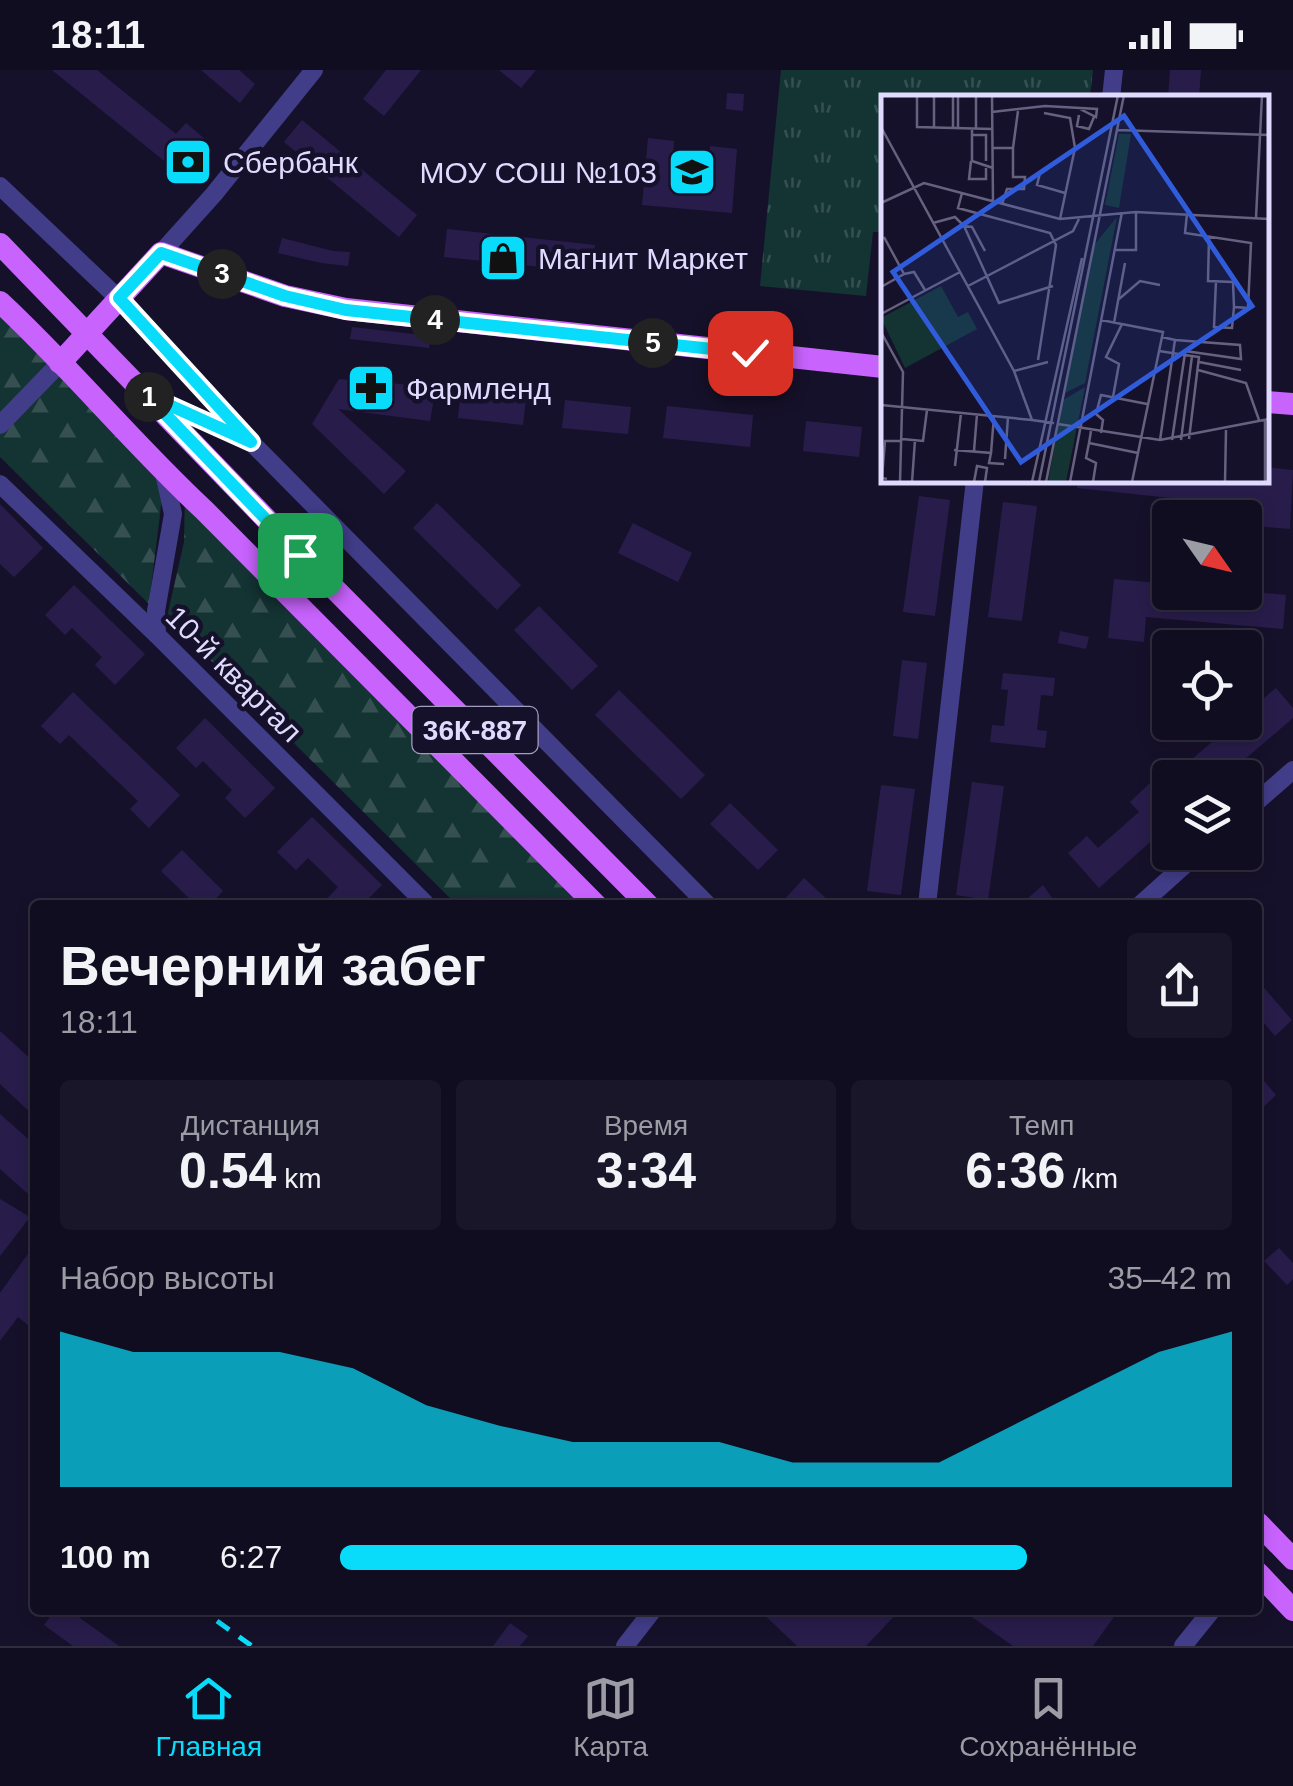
<!DOCTYPE html>
<html lang="ru">
<head>
<meta charset="utf-8">
<style>
	body { margin:0; font-family:Arial,sans-serif; background:#191629; color:#f1f3f6; height:100vh; display:flex; flex-direction:column; font-size:38px; white-space:nowrap }
	* { box-sizing:border-box; margin:0 }
	p { font-size:32px; color:#9c9ca5 }
	.icon { flex:none; width:55px; height:55px; fill:none; stroke:currentColor; stroke-width:2; stroke-linecap:round; stroke-linejoin:round }
	.map { position:relative; flex:1; overflow:hidden }
	.drawer { position:absolute; left:30px; top:830px; width:1232px; height:715px; display:flex; flex-direction:column; background:#100d20; border-radius:10px; box-shadow:0 5px 15px #0003,0 0 0 2px #302d3e }
	.drawer>* { flex:none }
	.needle { width:65px; rotate:124deg }
	.fabs { position:absolute; left:1152px; top:430px; display:grid; gap:20px }
	.fabs a { display:grid; place-items:center; width:110px; height:110px; border-radius:10px; background:#100d20; box-shadow:0 5px 15px #0003,0 0 0 2px #302d3e; font-size:50px }
	.pin { position:absolute; display:grid; place-items:center; width:85px; height:85px; color:#fff; margin:-42px; border-radius:20px; box-shadow:0 5px 15px #0006 }
	.km { position:absolute; width:50px; height:50px; margin:-25px; border-radius:50%; background:#222; color:#fff; font-size:28px; line-height:50px; text-align:center }
	.round { display:grid; place-items:center; flex:none; width:105px; height:105px; border-radius:10px; background:#191629 }
	.summary { display:flex; align-items:center; justify-content:space-between; height:170px; padding:0 30px }
	h1 { font-size:55px; font-weight:700; line-height:75px }
	.figures { display:grid; grid-template-columns:repeat(3,1fr); gap:15px; height:170px; padding:10px 30px }
	.figures div { display:grid; align-content:center; border-radius:10px; background:#191629; text-align:center }
	.figures b { font-size:50px; font-weight:700 }
	.figures small { font-size:28px; font-weight:400 }
	.figures p { font-size:28px }
	.chart { height:280px; padding:20px 30px }
	.chart p { display:flex; justify-content:space-between }
	.chart svg { width:100%; height:180px; margin-top:10px; fill:#09dcfb; opacity:.7 }
	ul { padding:0 30px; list-style:none; font-size:32px }
	li { display:grid; grid-template-columns:160px 120px 1fr; align-items:center; height:75px }
	li i { height:25px; border-radius:12px; background:#09dcfb }
	.status { display:flex; justify-content:space-between; align-items:center; height:70px; padding:0 50px; background:#100d20; direction:ltr }
	.status svg { height:28px; fill:currentColor }
	.menu { display:flex; justify-content:space-around; align-items:center; height:140px; border-top:2px solid #302d3e; background:#100d20; font-size:28px; color:#9c9ca5 }
	.menu a { display:grid; justify-items:center; gap:5px }
	.menu .on { color:#09dcfb }
	.map>svg:first-child { display:block }
	.forest { fill:url(#forest-firs) }
	.park { fill:url(#park-tufts) }
	.building { fill:#281d4a }
	.lines { fill:none; stroke-linecap:round; stroke-linejoin:round }
	.minor { stroke:#423d88; stroke-width:18 }
	.major { stroke:#c863fd; stroke-width:22 }
	.rail { stroke:#09dcfb; stroke-width:5; stroke-dasharray:15 12; stroke-linecap:butt }
	.route-casing { stroke:#fff; stroke-width:20 }
	.route { stroke:#09dcfb; stroke-width:12 }
	.labels { text-anchor:middle; dominant-baseline:central; stroke-width:9; stroke-linejoin:round; paint-order:stroke }
	.shield { fill:#16112a; stroke:#a39ebe; stroke-width:2.5 }
	.shield-label { font-size:28px; font-weight:bold; fill:#dfdafe }
	.poi-label { font-size:30px; fill:#dfdafe; stroke:#16112a; text-anchor:start }
	.street-label { font-size:30px; fill:#dfdafe; stroke:#16112a }
	.inset-road { fill:none; stroke:#66617f; stroke-width:2.5 }
	.view { fill:#305cdc; fill-opacity:0.15; stroke:#305cdc; stroke-width:5 }
	.inset-edge { fill:none; stroke:#dfdafe; stroke-width:5 }
</style>
</head>
<body>
<div class="status"><b>18:11</b><svg viewBox="0 0 49 12"><path d="M0 12V9h3v3zM5 12V6h3v6zM10 12V3h3v9zM15 12V0h3v12zM26 1h20v11H26zM47 4h2v5h-2z"/></svg></div>
<div class="map">
<svg width="1293" height="1576" viewBox="0 0 1293 1576">
	<defs>
		<pattern id="forest-firs" width="22" height="20" patternUnits="userSpaceOnUse" patternTransform="scale(2.5)"><rect width="22" height="20" fill="#143333"/><path d="M5 1l3.5 6h-7zM16 11l3.5 6h-7z" fill="#365052"/></pattern>
		<pattern id="park-tufts" width="24" height="20" patternUnits="userSpaceOnUse" patternTransform="scale(2.5)"><rect width="24" height="20" fill="#143333"/><path d="M3 7l-1-3M5 7V3M7 7l1-3M15 17l-1-3M17 17v-4M19 17l1-3" fill="none" stroke="#365052"/></pattern>
	</defs>
	<rect width="100%" height="100%" fill="#16112a"/>
	<g class="forest">
		<polygon points="0,233 155,393 162,428 149,534 0,387"/>
		<polygon points="185,422 596,835 457,835 167,547 184,472"/>
	</g>
	<polygon class="park" points="781,0 1093,0 1090,27 883,28 883,162 873,162 866,226 760,216"/>
	<g class="building">
		<polygon points="52,0 97,0 176,64 186,53 206,70 179,103"/>
		<polygon points="201,0 239,0 255,14 240,33"/>
		<polygon points="386,0 421,0 384,46 363,29"/>
		<polygon points="499,0 536,0 521,18"/>
		<polygon points="1170,0 1201,0 1199,28 1168,28"/>
		<polygon points="727,23 744,24 743,41 726,39"/>
		<polygon points="302,50 417,145 399,167 284,72"/>
		<polygon points="648,68 674,71 672,100 707,103 710,76 737,79 732,143 642,135"/>
		<polygon points="447,159 595,175 592,202 444,187"/>
		<polygon points="282,168 333,181 350,182 348,196 321,193 278,183"/>
		<polygon points="352,257 431,266 429,278 350,269"/>
		<polygon points="339,309 436,317 430,351 338,339 406,401 384,424 312,354"/>
		<polygon points="461,321 526,328 523,355 458,348"/>
		<polygon points="565,330 631,337 628,364 562,358"/>
		<polygon points="667,336 753,345 750,377 663,368"/>
		<polygon points="806,351 862,357 859,387 803,381"/>
		<polygon points="1266,397 1293,400 1290,459 1254,456 1256,437 1077,418 1078,410 1266,410"/>
		<polygon points="919,426 950,430 935,546 903,542"/>
		<polygon points="1003,432 1037,436 1022,551 988,547"/>
		<polygon points="437,433 521,515 497,540 413,458"/>
		<polygon points="0,434 43,478 14,507 0,494"/>
		<polygon points="633,453 692,483 678,512 618,483"/>
		<polygon points="1114,509 1170,514 1170,522 1245,521 1286,525 1283,559 1146,547 1144,572 1108,568"/>
		<polygon points="74,515 145,584 115,615 95,595 102,587 72,558 65,565 45,545"/>
		<polygon points="539,536 598,596 572,620 514,560"/>
		<polygon points="1060,561 1089,567 1086,579 1058,573"/>
		<polygon points="902,590 927,593 918,669 893,666"/>
		<polygon points="1003,603 1055,608 1053,626 1041,625 1037,660 1047,661 1045,678 990,672 992,655 1004,656 1008,620 1001,619"/>
		<polygon points="1276,618 1293,638 1293,648 1223,708 1170,708 1235,652 1245,652 1245,644"/>
		<polygon points="619,620 705,705 681,729 595,645"/>
		<polygon points="73,622 180,725 149,758 130,739 138,731 69,665 60,674 41,656"/>
		<polygon points="205,648 275,718 245,748 225,728 232,720 203,691 196,698 176,678"/>
		<polygon points="972,712 1004,716 988,830 956,825"/>
		<polygon points="1150,713 1170,735 1170,754 1099,818 1068,783 1087,766 1098,778 1139,742 1130,732"/>
		<polygon points="881,715 915,719 901,825 867,821"/>
		<polygon points="730,733 778,780 758,800 710,754"/>
		<polygon points="312,747 382,815 362,835 321,835 338,817 308,788 296,800 277,782"/>
		<polygon points="182,780 223,821 210,835 196,835 161,801"/>
		<polygon points="804,808 833,835 791,835 785,829"/>
		<polygon points="1043,815 1057,835 1020,835"/>
		<polygon points="1258,911 1292,950 1275,966 1258,946"/>
		<polygon points="0,961 35,993 35,1047 0,1014"/>
		<polygon points="1258,1004 1276,1025 1258,1042"/>
		<polygon points="0,1044 35,1075 30,1086 35,1091 35,1130 0,1099"/>
		<polygon points="0,1129 30,1147 0,1186"/>
		<polygon points="35,1174 35,1261 18,1247 0,1271 0,1223"/>
		<polygon points="1279,1178 1293,1193 1293,1209 1287,1215 1264,1191"/>
		<polygon points="55,1540 69,1540 119,1576 73,1576 44,1555"/>
		<polygon points="759,1540 900,1540 866,1576 797,1576"/>
		<polygon points="962,1540 1119,1540 1093,1576 1013,1576"/>
		<polygon points="510,1553 528,1566 520,1576 493,1576"/>
	</g>
	<g class="lines">
		<g class="minor">
			<polyline points="1111,28 1114,0"/>
			<polyline points="0,116 119,229 251,372 708,835"/>
			<polyline points="161,183 214,124 314,0"/>
			<polyline points="156,329 241,367"/>
			<polyline points="0,355 60,293"/>
			<polyline points="0,414 157,565 427,835"/>
			<polyline points="157,565 156,541 173,444 164,403"/>
			<polyline points="1245,742 1293,700"/>
			<polyline points="927,835 975,410"/>
			<polyline points="1140,835 1199,782"/>
			<polyline points="625,1576 653,1540"/>
			<polyline points="1183,1576 1212,1540"/>
		</g>
		<g class="major">
			<polyline points="0,174 301,485 648,835"/>
			<path d="M 0,232 C 71,298 133,374 204,440 L 596,835"/>
			<polyline points="60,293 161,183 285,226 346,239 883,297"/>
			<polyline points="1266,332 1293,334"/>
			<polyline points="1258,1453 1293,1489"/>
			<polyline points="1258,1503 1293,1540"/>
		</g>
		<polyline class="rail" points="217,1551 252,1576"/>
	</g>
	<g class="lines">
		<g class="route-casing">
			<polyline id="route" points="300,485 147,325 251,372 119,228 161,183 285,226 346,240 750,283"/>
		</g>
		<use href="#route" class="route"/>
	</g>
	<defs>
		<g id="bank-square" transform="scale(2.5)"><rect x="-9" y="-9" width="18" height="18" rx="4" fill="#09dcfb" stroke="#16112a"/><path d="M-6-4H6V4H-6ZM0-2.3a2.3 2.3 0 1 0 0 4.6a2.3 2.3 0 1 0 0-4.6Z" fill="#111"/></g>
		<g id="school-square" transform="scale(2.5)"><rect x="-9" y="-9" width="18" height="18" rx="4" fill="#09dcfb" stroke="#16112a"/><path d="M0-5L7-2L0 1L-7-2ZM-4 1L0 2.5L4 1V4Q0 6-4 4Z" fill="#111"/></g>
		<g id="shop-square" transform="scale(2.5)"><rect x="-9" y="-9" width="18" height="18" rx="4" fill="#09dcfb" stroke="#16112a"/><path d="M-5-2.5h2.3a2.7 3.5 0 0 1 5.4 0H5L5.5 6h-11ZM-1.5-2.5h3a1.5 2.3 0 0 0-3 0Z" fill="#111"/></g>
		<g id="pharmacy-square" transform="scale(2.5)"><rect x="-9" y="-9" width="18" height="18" rx="4" fill="#09dcfb" stroke="#16112a"/><path d="M-2-6h4v4h4v4h-4v4h-4v-4h-4v-4h4Z" fill="#111"/></g>
	</defs>
	<g fill-rule="evenodd">
		<use href="#bank-square" x="188" y="92"/>
		<use href="#school-square" x="692" y="102"/>
		<use href="#shop-square" x="503" y="188"/>
		<use href="#pharmacy-square" x="371" y="318"/>
	</g>
	<g class="labels">
		<rect class="shield" x="412.5" y="637" width="125" height="46" rx="8"/>
		<g class="shield-label">
			<text x="475" y="660">36К-887</text>
		</g>
		<g class="poi-label">
			<text x="223" y="92">Сбербанк</text>
			<text x="657" y="102" text-anchor="end">МОУ СОШ №103</text>
			<text x="538" y="188">Магнит Маркет</text>
			<text x="406" y="318">Фармленд</text>
		</g>
		<g class="street-label">
			<text transform="translate(234 604) rotate(45)">10-й квартал</text>
		</g>
	</g>
	<g transform="translate(881 25)">
		<rect width="388" height="388" fill="#16112a"/>
		<path d="M 238,39 L 250,39 L 238,113 L 224,110 Z" fill="#143333"/>
		<path d="M 236,122 L 204,288 L 184,298 L 213,150 ZM 204,292 L 185,387 L 167,387 L 182,305 Z" fill="#143333"/>
		<path d="M 60,191 L 77,222 L 87,217 L 96,234 L 24,273 L 0,223 Z" fill="#143333"/>
		<path class="inset-road" d="M 36,0 L 36,32 L 111,34M 53,0 L 53,33M 95,0 L 95,34M 111,0 L 112,107M 111,17 L 164,11 L 216,14 L 215,22 L 199,14M 163,18 L 189,23 L 194,53 L 179,124M 198,20 L 196,31 L 208,34 L 213,22M 0,32 L 133,276 L 151,325 L 173,328M 72,33 L 72,0M 77,33 L 77,0M 91,34 L 91,66 L 112,73M 236,35 L 388,40M 91,40 L 105,40 L 105,66M 112,53 L 132,53 L 132,82 L 144,82 L 143,94 L 126,94 L 121,109M 132,53 L 137,16M 90,66 L 88,84 L 105,84 L 105,73M 159,78 L 156,90 L 184,98M 81,98 L 77,113 L 169,138 L 175,150 L 157,265M 0,108 L 43,88 L 179,124 L 255,117 L 388,124M 306,119 L 304,138 L 370,148 L 367,213 L 353,212 L 352,187 L 327,186 L 328,142M 375,123 L 381,0M 52,128 L 74,122 L 83,131 L 118,208 L 172,191M 83,131 L 91,132 L 104,156M 233,155 L 255,155 L 255,117M 23,179 L 33,177 L 44,195M 335,186 L 333,232 L 351,233 L 353,212M 87,191 L 192,136 L 198,124M 0,192 L 23,179 L 3,142M 238,204 L 259,186 L 279,190M 0,219 L 79,177M 220,225 L 282,237 L 251,387M 233,228 L 244,168M 0,237 L 22,277 L 19,387M 294,245 L 359,250 L 360,264 L 304,256M 278,256 L 311,261 L 300,345M 318,267 L 360,275M 317,275 L 365,288 L 378,325M 133,276 L 167,267M 232,302 L 238,269 L 225,262 L 241,229M 0,310 L 151,325M 177,329 L 279,345 L 388,324M 210,336 L 208,348 L 257,358M 220,338 L 222,325 L 215,319 L 220,300 L 266,309M 21,344 L 42,346 L 46,315M 308,344 L 318,262 L 311,261M 279,345 L 294,245 L 281,242M 291,345 L 304,258M 208,348 L 205,363 L 215,368 L 212,387M 73,355 L 110,358 L 108,368 L 123,369M 93,356 L 96,319M 110,358 L 113,321M 124,364 L 127,322M 74,371 L 80,318M 6,384 L 1,383 L 4,346 L 20,346M 31,387 L 34,345M 93,387 L 96,371 L 106,373 L 104,387M 151,387 L 201,163M 158,387 L 237,0M 165,387 L 243,0M 189,387 L 241,117M 344,387 L 345,335M 384,387 L 384,324"/>
		<path class="view" d="M 243,21 L 371,211 L 140,367 L 12,177 Z"/>
		<rect width="388" height="388" class="inset-edge"/>
	</g>
</svg>
<div class="fabs">
<a><svg class="needle" viewBox="-14 -14 28 28"><path d="M0-13l5 13h-10z" fill="#e53935"/><path d="M0 13l5-13h-10z" fill="#9c9ca5"/></svg></a>
<a><svg class="icon" aria-label="locate" viewBox="0 0 24 24"><circle cx="12" cy="12" r="6"/><path d="M12 2v4M12 18v4M2 12h4M18 12h4"/></svg></a>
<a><svg class="icon" aria-label="layers" viewBox="0 0 24 24"><path d="M12 4l9 5-9 5-9-5zM3 14l9 5 9-5"/></svg></a>
</div>
<div class="pin" style="left:300px;top:485px;background:#1e9e55"><svg class="icon" aria-label="arrive" viewBox="0 0 24 24"><path d="M6 21V4h12l-3 4 3 4H6"/></svg></div>
<div class="pin" style="left:750px;top:283px;background:#d93025"><svg class="icon" aria-label="check" viewBox="0 0 24 24"><path d="M5 12l5 5 9-10"/></svg></div>
<b class="km" style="left:149px;top:327px">1</b>
<b class="km" style="left:222px;top:204px">3</b>
<b class="km" style="left:435px;top:250px">4</b>
<b class="km" style="left:653px;top:273px">5</b>
<section class="drawer">
<div class="summary"><div><h1>Вечерний забег</h1><p>18:11</p></div><a class="round"><svg class="icon" aria-label="share" viewBox="0 0 24 24"><path d="M12 15V3M7 8l5-5 5 5M5 13v7h14v-7"/></svg></a></div>
<div class="figures">
<div><p>Дистанция</p><b>0.54<small> km</small></b></div>
<div><p>Время</p><b>3:34</b></div>
<div><p>Темп</p><b>6:36<small> /km</small></b></div>
</div>
<div class="chart"><p><span>Набор высоты</span>35–42 m</p>
<svg viewBox="0 0 160 44" preserveAspectRatio="none"><path d="M0 44V6L10 11L20 11L30 11L40 15L50 24L60 29L70 33L80 33L90 33L100 38L110 38L120 38L130 29L140 20L150 11L160 6V44z"/></svg>
</div>
<ul>
<li><b>100 m</b>6:27<i style="width:77%"></i></li>
</ul>
</section>
</div>
<nav class="menu">
<a class="on"><svg class="icon" aria-label="home" viewBox="0 0 24 24"><path d="M3 11l9-7 9 7M6 9v11h12V9"/></svg>Главная</a>
<a><svg class="icon" aria-label="map" viewBox="0 0 24 24"><path d="M3 6l6-2 6 2 6-2v14l-6 2-6-2-6 2zM9 4v14M15 6v14"/></svg>Карта</a>
<a><svg class="icon" aria-label="saved" viewBox="0 0 24 24"><path d="M7 4h10v16l-5-4-5 4z"/></svg>Сохранённые</a>
</nav>
</body>
</html>
